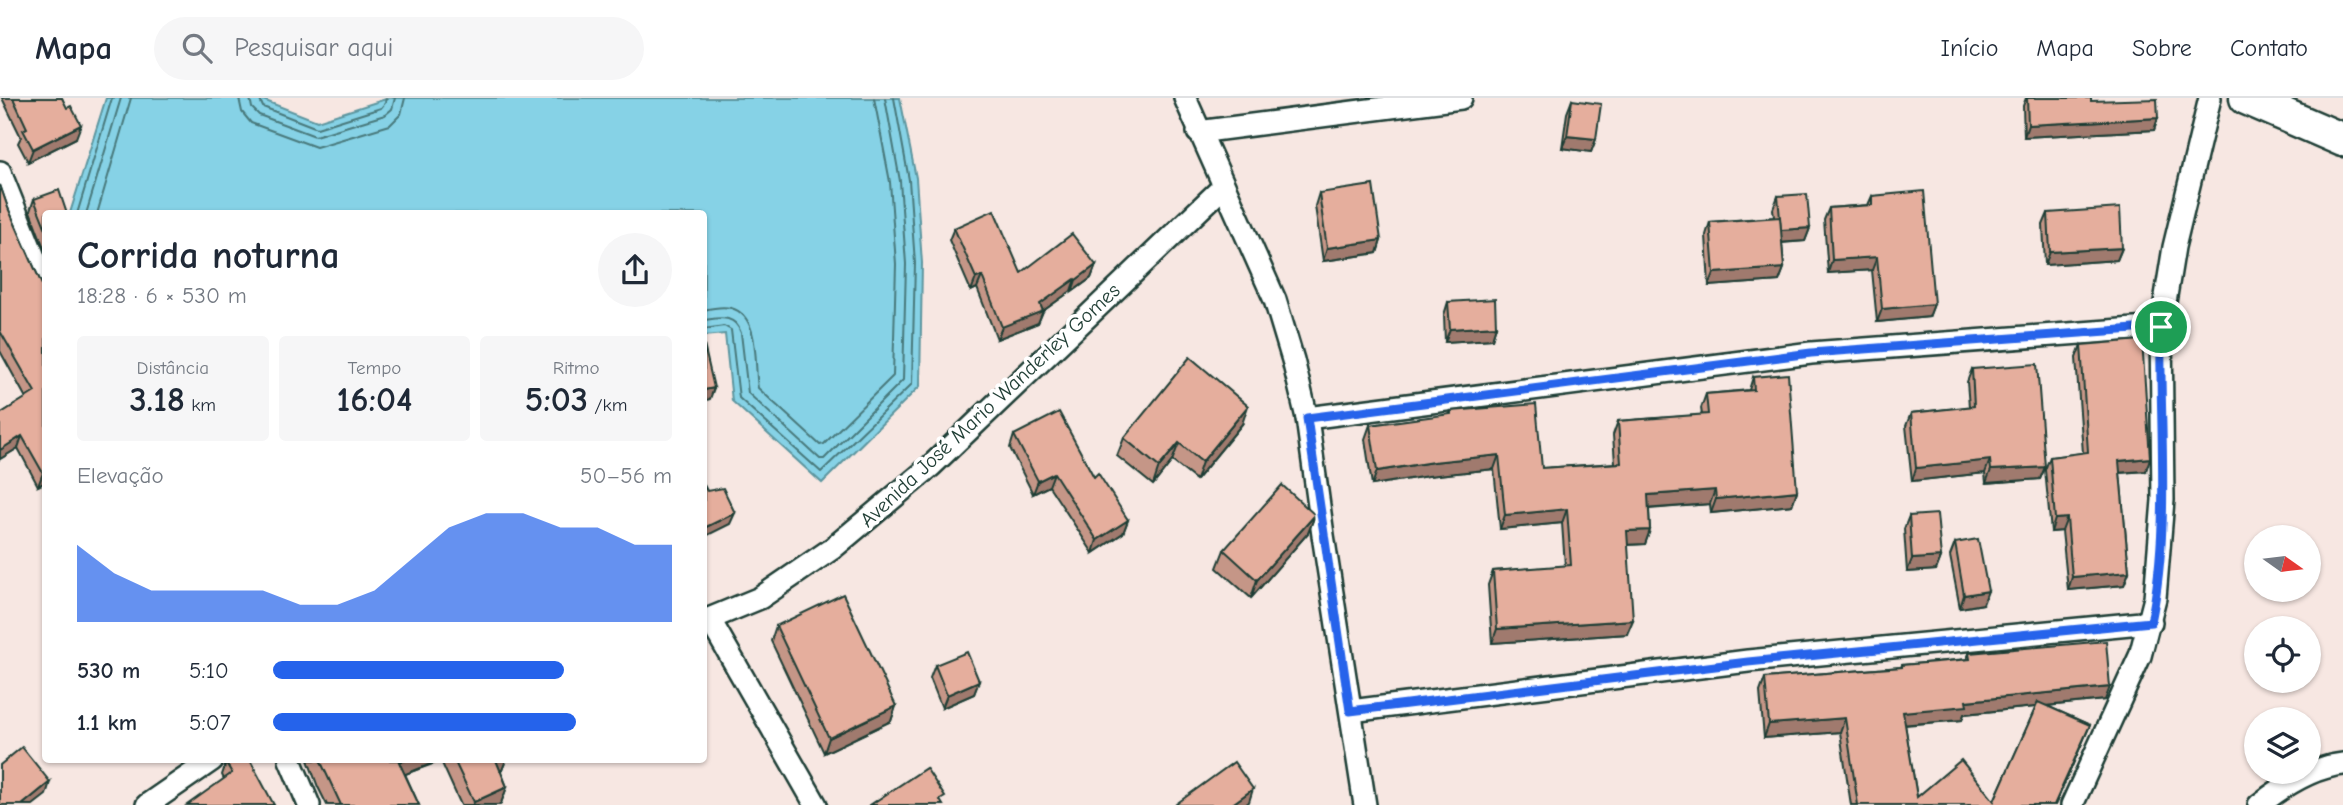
<!DOCTYPE html>
<html lang="pt">
<head>
<meta charset="utf-8">
<style>
	body { margin:0; font-family:"Comic Neue",sans-serif; background:#f6f6f7; color:#1f2937; height:100vh; display:flex; flex-direction:column; font-size:26px; white-space:nowrap }
	* { box-sizing:border-box; margin:0 }
	p { font-size:23px; color:#747a83 }
	.icon { flex:none; width:38px; height:38px; fill:none; stroke:currentColor; stroke-width:2; stroke-linecap:round; stroke-linejoin:round }
	.map { position:relative; flex:1; overflow:hidden }
	.drawer { position:absolute; left:42px; top:112px; width:665px; height:553px; display:flex; flex-direction:column; background:#fff; border-radius:7px; box-shadow:0 2px 5px #0004 }
	.drawer>* { flex:none }
	.needle { width:46px; rotate:104deg }
	.controls { position:absolute; left:2244px; top:427px; display:grid; gap:14px }
	.controls a { display:grid; place-items:center; width:77px; height:77px; border-radius:50%; background:#fff; box-shadow:0 2px 5px #0004; font-size:35px }
	.pin { position:absolute; display:grid; place-items:center; width:60px; height:60px; color:#fff; margin:-30px; border:4px solid #fff; border-radius:50%; box-shadow:0 2px 7px #0007 }
	.round { display:grid; place-items:center; flex:none; width:74px; height:74px; border-radius:37px; background:#f6f6f7 }
	.head { display:flex; align-items:center; justify-content:space-between; height:119px; padding:0 35px }
	h1 { font-size:38px; font-weight:800; line-height:52px }
	.figures { display:grid; grid-template-columns:repeat(3,1fr); gap:10px; height:119px; padding:7px 35px }
	.figures div { display:grid; align-content:center; border-radius:7px; background:#f6f6f7; text-align:center }
	.figures b { font-size:35px; font-weight:800 }
	.figures small { font-size:19px; font-weight:400 }
	.figures p { font-size:19px }
	.chart { height:196px; padding:14px 35px }
	.chart p { display:flex; justify-content:space-between }
	.chart svg { width:100%; height:126px; margin-top:7px; fill:#2563eb; opacity:.7 }
	ul { padding:0 35px; list-style:none; font-size:23px }
	li { display:grid; grid-template-columns:112px 84px 1fr; align-items:center; height:52px }
	li i { height:18px; border-radius:9px; background:#2563eb }
	header { display:flex; align-items:center; gap:42px; box-sizing:border-box; height:98px; padding:0 35px; background:#fff; border-bottom:2px solid #e0e1e3 }
	header strong { font-size:33px }
	nav { display:flex; gap:38px; margin-inline-start:auto; font-size:24px }
	.search { width:490px; height:63px; background:#f6f6f7; display:flex; align-items:center; gap:18px; box-sizing:border-box; padding:0 24px; border-radius:38px; color:#747a83; font-size:26px }
	.map>svg:first-child { display:block }
	.water { fill:#86d2e6; stroke:#5d969f; stroke-width:2 }
	.lines { fill:none; stroke-linecap:round; stroke-linejoin:round }
	.shore { stroke:#48797b; stroke-width:2 }
	.street-casing { stroke:#1f3d34; stroke-width:26 }
	.secondary-casing { stroke:#1f3d34; stroke-width:37 }
	.street { stroke:#fff; stroke-width:21 }
	.secondary { stroke:#fff; stroke-width:32 }
	.wall { fill:#c59687; stroke:#1f3d34; stroke-width:2; fill-rule:evenodd }
	.shaded-wall { fill:#a07a6e; stroke:#1f3d34; stroke-width:2 }
	.building { fill:#e5ae9d; stroke:#1f3d34; stroke-width:2 }
	.route-casing { stroke:#fff; stroke-width:14 }
	.route { stroke:#2563eb; stroke-width:9 }
	.labels { text-anchor:middle; dominant-baseline:central; stroke-width:7; stroke-linejoin:round; paint-order:stroke }
	.street-label { font-size:21px; fill:#1f3d34; stroke:#fff }
</style>
</head>
<body>
<header>
<strong>Mapa</strong>
<div class="search"><svg class="icon" aria-label="search" viewBox="0 0 24 24"><circle cx="10" cy="10" r="6"/><path d="M15 15l6 6"/></svg>Pesquisar aqui</div>
<nav><a>Início</a><a>Mapa</a><a>Sobre</a><a>Contato</a></nav>
</header>
<div class="map">
<svg width="2343" height="707" viewBox="0 0 2343 707">
	<rect width="100%" height="100%" fill="#f7e7e2"/>
	<filter id="ink" filterUnits="userSpaceOnUse"><feTurbulence type="fractalNoise" baseFrequency=".0143" numOctaves="2"/><feDisplacementMap in="SourceGraphic" scale="14" xChannelSelector="R" yChannelSelector="G"/><feConvolveMatrix kernelMatrix="1 2 1 2 8 2 1 2 1" color-interpolation-filters="sRGB"/></filter>
	<g filter="url(#ink)">
		<polygon class="water" points="106,0 258,0 317,23 389,0 900,0 916,80 922,165 920,288 822,385 732,303 725,236 704,238 704,116 70,115"/>
		<g class="lines">
			<g class="shore">
				<polyline points="239,0 242,14 251,25 316,49 390,27 401,16 405,0"/>
				<polyline points="250,0 252,10 259,17 315,38 385,17 392,11 395,0"/>
				<polyline points="259,0 263,9 317,30 381,10 385,5 386,0"/>
				<polyline points="77,116 112,0"/>
				<polyline points="86,116 121,0"/>
				<polyline points="97,116 131,0"/>
				<path d="M 704,212 C 712,210 722,208 731,210 C 761,218 754,267 758,290 L 820,347 L 824,346 L 893,278 L 896,166 L 890,84 L 874,0"/>
				<path d="M 704,222 C 720,220 735,216 741,235 L 748,295 L 820,361 L 824,361 L 903,282 L 906,166 L 900,83 L 885,0"/>
				<polyline points="704,231 724,228 731,232 739,300 821,374 912,286 915,165 909,82 894,0"/>
			</g>
			<g class="street-casing">
				<g id="street">
					<polyline points="1185,0 1275,202 1293,262 1307,320 1323,437 1365,707"/>
					<polyline points="1198,34 1461,0"/>
					<polyline points="0,74 46,189"/>
					<polyline points="1307,320 1811,255 2161,229"/>
					<polyline points="710,522 816,707"/>
					<polyline points="704,523 760,500 833,450 931,368 1223,89"/>
					<polyline points="1351,613 1748,563 2151,524"/>
					<polyline points="290,662 309,707"/>
					<polyline points="147,707 212,662"/>
					<polyline points="2072,707 2140,558 2155,500 2163,402 2161,229 2174,149 2210,0"/>
					<path d="M 2259,707 C 2283,688 2312,669 2343,666"/>
				</g>
			</g>
			<g class="secondary-casing">
				<polyline id="secondary" points="2246,0 2343,42"/>
			</g>
			<use href="#street" class="street"/>
			<use href="#secondary" class="secondary"/>
		</g>
		<g class="wall">
			<polygon points="2,0 62,0 76,40 28,64 18,45 21,39"/>
			<polygon points="2026,0 2091,0 2091,3 2158,20 2154,32 2024,39 2023,8"/>
			<polygon points="1572,2 1596,41 1591,54 1562,50 1567,15"/>
			<polygon points="0,87 8,110 42,187 46,384 38,388 18,350 0,361 0,316 26,300 0,253"/>
			<polygon points="1319,95 1381,142 1377,155 1323,163 1315,108"/>
			<polygon points="1778,98 1810,130 1805,143 1782,145 1784,170 1779,183 1709,188 1706,137 1710,124 1774,119 1773,111"/>
			<polygon points="1872,98 1934,206 1929,219 1877,224 1872,172 1828,175 1824,122 1829,110 1868,107"/>
			<polygon points="34,101 46,116 46,155 30,113"/>
			<polygon points="2048,115 2122,150 2117,162 2045,167 2043,127"/>
			<polygon points="954,130 1021,175 1096,167 1091,180 1072,194 1071,193 1043,213 1038,225 997,241 977,190 971,193 949,142"/>
			<polygon points="1448,204 1496,228 1492,241 1445,244 1444,217"/>
			<polygon points="2081,247 2146,373 2120,375 2129,474 2124,487 2068,492 2062,433 2051,434 2045,372 2050,359 2083,355 2076,260"/>
			<polygon points="1972,271 2045,369 2040,381 1986,385 1985,375 1912,383 1906,328 1911,315 1969,309 1967,284"/>
			<polygon points="1753,279 1797,393 1792,407 1711,415 1710,406 1649,411 1650,432 1645,446 1628,447 1627,536 1492,545 1488,487 1493,473 1565,468 1562,425 1500,431 1494,371 1428,378 1372,387 1365,341 1370,327 1449,317 1451,313 1542,370 1615,365 1613,337 1618,323 1702,317 1701,310 1706,296 1749,292"/>
			<polygon points="1242,326 1196,382 1172,363 1153,387 1117,358 1124,340"/>
			<polygon points="1014,337 1094,379 1128,422 1123,435 1093,455 1049,388 1033,396 1010,350"/>
			<polygon points="1315,417 1308,435 1251,500 1217,470 1224,452"/>
			<polygon points="1909,418 1941,459 1936,472 1907,474 1904,431"/>
			<polygon points="1955,445 1983,506 1960,510 1950,458"/>
			<polygon points="776,528 896,608 891,623 824,655 771,543"/>
			<path d="M 1969,555 L 2105,602 L 2047,608 L 2090,627 L 2055,707 L 1851,707 L 1840,634 L 1764,640 L 1760,594 L 1765,580 L 1901,569 L 1902,567 L 1967,561 ZM 2036,609 L 1994,703 L 1917,699 L 1905,627 L 1962,622 L 1964,616 Z"/>
			<polygon points="935,567 979,583 974,596 942,610 930,580"/>
			<polygon points="308,662 506,662 502,672 501,673 507,689 501,705 498,707 461,707 441,663 405,676 419,707 327,707 318,689"/>
			<polygon points="226,665 274,707 224,681 222,677"/>
		</g>
		<g class="shaded-wall">
			<polygon points="2158,20 2154,32 2024,39 2028,27"/>
			<polygon points="81,27 76,40 28,64 33,51"/>
			<polygon points="1567,38 1596,41 1591,54 1562,50"/>
			<polygon points="1810,130 1805,143 1776,145 1781,132"/>
			<polygon points="1381,142 1377,155 1323,163 1327,150"/>
			<polygon points="2122,150 2117,162 2045,167 2050,154"/>
			<polygon points="1877,159 1872,172 1828,175 1832,162"/>
			<polygon points="1096,167 1091,180 1072,194 1076,182"/>
			<polygon points="1784,170 1779,183 1709,188 1714,175"/>
			<polygon points="982,178 977,190 971,193 976,180"/>
			<polygon points="1075,181 1071,193 1043,213 1038,225 997,241 1002,229 1040,206"/>
			<polygon points="1934,206 1929,219 1877,224 1882,211"/>
			<polygon points="1496,228 1492,241 1445,244 1450,231"/>
			<polygon points="714,290 710,301 704,303 704,292"/>
			<polygon points="1248,308 1242,326 1196,382 1202,364"/>
			<polygon points="22,338 18,350 0,361 0,352"/>
			<polygon points="1179,345 1172,363 1153,387 1159,369"/>
			<polygon points="1499,357 1494,371 1428,378 1372,387 1377,373 1433,364"/>
			<polygon points="2150,360 2146,373 2115,375 2119,363"/>
			<polygon points="1990,362 1985,375 1912,383 1916,370"/>
			<polygon points="2045,369 2040,381 1986,385 1991,372"/>
			<polygon points="46,374 46,384 38,388 43,375"/>
			<polygon points="1054,375 1049,388 1033,396 1038,383"/>
			<polygon points="1715,392 1710,406 1643,411 1648,397"/>
			<polygon points="1797,393 1792,407 1711,415 1716,401"/>
			<polygon points="1567,411 1562,425 1500,431 1505,417"/>
			<polygon points="735,415 730,426 704,439 704,430"/>
			<polygon points="1315,417 1308,435 1251,500 1257,482"/>
			<polygon points="2067,420 2062,433 2051,434 2055,421"/>
			<polygon points="1128,422 1123,435 1093,455 1097,442"/>
			<polygon points="1650,432 1645,446 1622,447 1627,433"/>
			<polygon points="1941,459 1936,472 1907,474 1912,461"/>
			<polygon points="2129,474 2124,487 2068,492 2072,479"/>
			<polygon points="1988,493 1983,506 1960,510 1964,497"/>
			<polygon points="1633,522 1627,536 1492,545 1497,531"/>
			<polygon points="979,583 974,596 942,610 947,597"/>
			<polygon points="2110,589 2105,602 1964,616 1962,622 1899,627 1903,614 1966,603"/>
			<polygon points="896,608 891,623 824,655 829,640"/>
			<polygon points="1845,620 1840,634 1764,640 1769,626"/>
			<polygon points="2090,627 2055,707 2054,707"/>
			<polygon points="406,662 441,662 393,681 399,664"/>
			<polygon points="495,662 506,662 502,672 489,678"/>
			<polygon points="50,684 46,697 33,707 22,707"/>
			<polygon points="507,689 501,705 498,707 473,707 474,704"/>
			<polygon points="1253,691 1249,704 1245,707 1231,707"/>
		</g>
		<g class="building">
			<polygon points="13,0 62,0 67,10 71,8 81,27 33,51 23,32 27,30"/>
			<polygon points="2027,0 2091,0 2091,3 2157,1 2158,20 2028,27"/>
			<polygon points="1572,2 1601,6 1596,41 1567,38"/>
			<polygon points="0,87 8,110 42,187 46,188 46,374 43,375 22,338 0,352 0,316 35,294 0,233"/>
			<polygon points="1373,87 1381,142 1327,150 1319,95"/>
			<polygon points="59,92 67,116 46,116 46,131 34,101"/>
			<polygon points="1924,93 1934,206 1882,211 1877,159 1832,162 1829,110 1872,107 1872,98"/>
			<polygon points="1807,96 1810,130 1781,132 1778,98"/>
			<polygon points="2120,110 2122,150 2050,154 2048,115"/>
			<polygon points="994,112 1021,175 1072,136 1096,167 1076,182 1075,181 1040,206 1043,213 1002,229 982,178 976,180 954,130"/>
			<polygon points="1780,119 1784,170 1714,175 1710,124"/>
			<polygon points="1495,201 1496,228 1450,231 1448,204"/>
			<polygon points="2142,242 2150,360 2119,363 2129,474 2072,479 2067,420 2055,421 2050,359 2088,354 2081,247"/>
			<polygon points="704,247 714,290 704,292"/>
			<polygon points="1190,259 1248,308 1202,364 1179,345 1159,369 1124,340"/>
			<polygon points="2037,266 2045,369 1991,372 1990,362 1916,370 1911,315 1974,308 1972,271"/>
			<polygon points="1788,276 1797,393 1716,401 1715,392 1648,397 1650,432 1627,433 1633,522 1497,531 1493,473 1571,467 1567,411 1505,417 1499,357 1433,364 1377,373 1370,327 1451,316 1451,313 1536,306 1542,370 1621,365 1618,323 1708,316 1706,296 1754,292 1753,279"/>
			<polygon points="1059,314 1094,379 1098,375 1128,422 1097,442 1054,375 1038,383 1014,337"/>
			<polygon points="704,387 707,393 723,390 735,415 704,430"/>
			<polygon points="1282,387 1315,417 1257,482 1224,452"/>
			<polygon points="1937,416 1941,459 1912,461 1909,418"/>
			<polygon points="1978,441 1988,493 1964,497 1955,445"/>
			<polygon points="843,496 896,608 829,640 776,528"/>
			<polygon points="2106,543 2110,589 1966,603 1967,608 1903,614 1917,699 1961,662 1994,703 2038,604 2090,627 2054,707 1858,707 1845,620 1769,626 1765,580 1902,569 1902,567 1970,561 1969,555"/>
			<polygon points="967,554 979,583 947,597 935,567"/>
			<polygon points="22,649 50,684 22,707 0,707 0,667"/>
			<polygon points="232,662 250,662 274,707 187,707 232,675 226,665"/>
			<polygon points="320,662 406,662 399,664 419,707 341,707"/>
			<polygon points="454,662 496,662 507,689 474,704"/>
			<polygon points="1234,664 1253,691 1231,707 1177,707 1176,706"/>
			<polygon points="926,670 945,699 940,702 943,707 870,707"/>
		</g>
	</g>
	<g class="lines" filter="url(#ink)">
		<g class="route-casing">
			<path id="route" d="M 2161,229 C 2159,327 2171,427 2151,524 L 1748,564 L 1350,613 L 1307,320 L 1811,255 Z"/>
		</g>
		<use href="#route" class="route"/>
	</g>
	<g class="labels">
		<g class="street-label">
			<text transform="translate(990 307) rotate(-43)">Avenida José Mario Wanderley Gomes</text>
		</g>
	</g>
</svg>
<div class="controls">
<a><svg class="needle" viewBox="-14 -14 28 28"><path d="M0-13l5 13h-10z" fill="#e53935"/><path d="M0 13l5-13h-10z" fill="#747a83"/></svg></a>
<a><svg class="icon" aria-label="locate" viewBox="0 0 24 24"><circle cx="12" cy="12" r="6"/><path d="M12 2v4M12 18v4M2 12h4M18 12h4"/></svg></a>
<a><svg class="icon" aria-label="layers" viewBox="0 0 24 24"><path d="M12 4l9 5-9 5-9-5zM3 14l9 5 9-5"/></svg></a>
</div>
<div class="pin" style="left:2161px;top:229px;background:#1e9e55"><svg class="icon" aria-label="arrive" viewBox="0 0 24 24"><path d="M6 21V4h12l-3 4 3 4H6"/></svg></div>
<section class="drawer">
<div class="head"><div><h1>Corrida noturna</h1><p>18:28 · 6 × 530 m</p></div><a class="round"><svg class="icon" aria-label="share" viewBox="0 0 24 24"><path d="M12 15V3M7 8l5-5 5 5M5 13v7h14v-7"/></svg></a></div>
<div class="figures">
<div><p>Distância</p><b>3.18<small> km</small></b></div>
<div><p>Tempo</p><b>16:04</b></div>
<div><p>Ritmo</p><b>5:03<small> /km</small></b></div>
</div>
<div class="chart"><p><span>Elevação</span>50–56 m</p>
<svg viewBox="0 0 160 44" preserveAspectRatio="none"><path d="M0 44V17L10 27L20 33L30 33L40 33L50 33L60 38L70 38L80 33L90 22L100 11L110 6L120 6L130 11L140 11L150 17L160 17V44z"/></svg>
</div>
<ul>
<li><b>530 m</b>5:10<i style="width:73%"></i></li>
<li><b>1.1 km</b>5:07<i style="width:76%"></i></li>
</ul>
</section>
</div>
</body>
</html>
